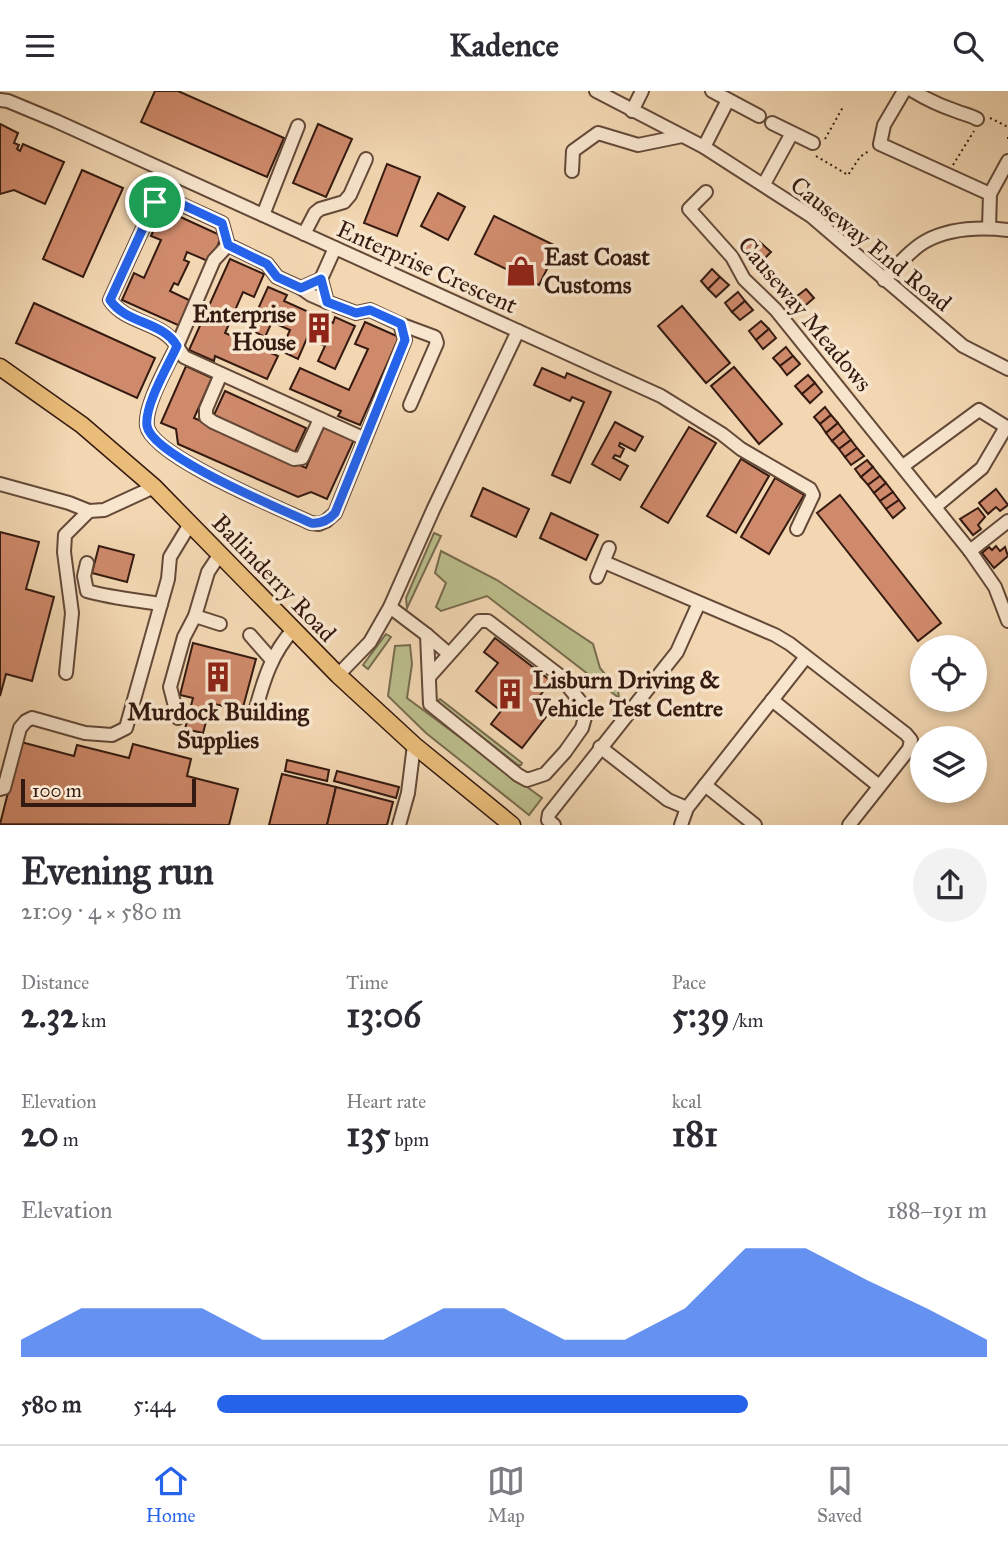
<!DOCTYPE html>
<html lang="en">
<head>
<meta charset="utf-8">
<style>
	body { margin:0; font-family:"IM FELL Great Primer",serif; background:#f2f2f3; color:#2b2b33; height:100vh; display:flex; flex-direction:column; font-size:26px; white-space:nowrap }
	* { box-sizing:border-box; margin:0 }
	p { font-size:23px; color:#7c7c81 }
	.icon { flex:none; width:38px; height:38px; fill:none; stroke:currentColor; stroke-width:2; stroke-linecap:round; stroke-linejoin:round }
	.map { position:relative; height:734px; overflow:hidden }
	.sheet { display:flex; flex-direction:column; background:#fff; flex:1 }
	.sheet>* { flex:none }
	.controls { position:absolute; left:910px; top:544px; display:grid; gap:14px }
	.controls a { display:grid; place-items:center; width:77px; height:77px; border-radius:50%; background:#fff; box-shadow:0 4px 10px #0003; font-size:35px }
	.scale { position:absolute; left:21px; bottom:18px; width:175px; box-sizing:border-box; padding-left:7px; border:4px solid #341a10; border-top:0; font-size:19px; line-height:24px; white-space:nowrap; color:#341a10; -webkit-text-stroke:5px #f7e5cd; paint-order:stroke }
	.pin { position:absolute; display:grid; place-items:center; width:60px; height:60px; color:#fff; margin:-30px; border:4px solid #fff; border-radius:50%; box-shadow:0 2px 7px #0007 }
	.round { display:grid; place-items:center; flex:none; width:74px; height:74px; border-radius:37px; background:#f2f2f3 }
	.head { display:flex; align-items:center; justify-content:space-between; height:119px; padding:0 21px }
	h1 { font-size:38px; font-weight:700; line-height:52px }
	.figures { display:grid; grid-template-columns:repeat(3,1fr); gap:10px; height:119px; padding:7px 21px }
	.figures div { display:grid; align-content:center }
	.figures b { font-size:35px; font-weight:700 }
	.figures small { font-size:19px; font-weight:400 }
	.figures p { font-size:19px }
	.chart { height:196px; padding:14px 21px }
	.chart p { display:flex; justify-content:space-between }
	.chart svg { width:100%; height:126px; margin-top:7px; fill:#2563eb; opacity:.7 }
	ul { padding:0 21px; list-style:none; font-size:23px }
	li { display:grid; grid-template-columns:112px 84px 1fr; align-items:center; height:52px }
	li i { height:18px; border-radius:9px; background:#2563eb }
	header { display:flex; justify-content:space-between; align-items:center; height:91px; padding:0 21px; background:#fff; font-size:32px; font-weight:700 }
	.menu { display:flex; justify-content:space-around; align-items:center; height:98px; border-top:2px solid #e1e1e2; background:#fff; font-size:19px; color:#7c7c81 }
	.menu a { display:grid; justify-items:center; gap:4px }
	.menu .active { color:#2563eb }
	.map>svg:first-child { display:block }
	.green { fill:#bbbe8c; stroke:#786c4e; stroke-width:2 }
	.building { fill:#cf8a6c; stroke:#341a10; stroke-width:2 }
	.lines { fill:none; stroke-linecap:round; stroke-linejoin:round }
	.minor-casing { stroke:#644938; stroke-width:16 }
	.major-casing { stroke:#341a10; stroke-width:19 }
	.path { stroke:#341a10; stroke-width:2; stroke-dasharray:2 3.5; stroke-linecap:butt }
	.minor { stroke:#f7e5cd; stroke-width:12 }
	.major { stroke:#e9bc79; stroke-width:16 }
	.route-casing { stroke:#fff; stroke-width:14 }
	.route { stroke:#2563eb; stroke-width:9 }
	.labels { text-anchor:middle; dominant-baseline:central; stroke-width:7; stroke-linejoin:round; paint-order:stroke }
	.street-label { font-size:24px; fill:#341a10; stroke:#f7e5cd }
	.poi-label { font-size:24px; font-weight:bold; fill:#341a10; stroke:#f7e5cd; text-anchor:start }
</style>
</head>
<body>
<header><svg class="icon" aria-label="menu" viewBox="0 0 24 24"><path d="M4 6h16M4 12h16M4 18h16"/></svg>Kadence<svg class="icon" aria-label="search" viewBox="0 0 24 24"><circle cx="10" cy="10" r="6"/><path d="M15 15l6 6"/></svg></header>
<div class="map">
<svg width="1008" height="734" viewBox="0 0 1008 734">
	<rect width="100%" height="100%" fill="#f2d7b2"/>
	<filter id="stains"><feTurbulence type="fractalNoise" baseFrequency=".00286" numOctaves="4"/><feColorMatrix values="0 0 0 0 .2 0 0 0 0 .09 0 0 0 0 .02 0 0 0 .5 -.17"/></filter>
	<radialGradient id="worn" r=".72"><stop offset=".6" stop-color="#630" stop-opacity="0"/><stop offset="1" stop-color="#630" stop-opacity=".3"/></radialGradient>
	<g class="green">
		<polygon points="434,442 441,445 407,517 406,507"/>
		<polygon points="441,460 497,489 593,553 600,577 618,599 619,607 487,505 441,520 436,516 446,492 435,482"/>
		<polygon points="386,543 391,546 368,578 363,574"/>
		<polygon points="410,554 412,573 407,607 542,707 529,724 426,642 388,605 395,555"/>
		<polygon points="440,608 522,672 521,674 518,674 437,611"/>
	</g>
	<g class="building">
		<polygon points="155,0 178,0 284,47 267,86 141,31"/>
		<polygon points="0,33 18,42 14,52 19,54 17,58 20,60 23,53 64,71 45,113 14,99 0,103"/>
		<polygon points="318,33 352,48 326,106 293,92"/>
		<polygon points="387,73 420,86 397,145 364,132"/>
		<polygon points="82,79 123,97 83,186 43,168"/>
		<polygon points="438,102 465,116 448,149 421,135"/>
		<polygon points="163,118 222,145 210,171 187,161 184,169 189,171 178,194 174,192 170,200 191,210 180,235 122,209 134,182 144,187 161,149 151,145"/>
		<polygon points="494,125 558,156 539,194 475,163"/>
		<polygon points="754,146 762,153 751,166 742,158"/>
		<polygon points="762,153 771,161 759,173 751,166"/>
		<polygon points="230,168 264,183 254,206 243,201 225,242 278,265 267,288 215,265 214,270 189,259"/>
		<polygon points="712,178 720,186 708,198 701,190"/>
		<polygon points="720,186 729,194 716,206 708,198"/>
		<polygon points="268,196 287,204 284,210 333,232 335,226 355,235 335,278 318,270 325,255 307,247 298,268 281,260 290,239 272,231 265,246 249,238"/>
		<polygon points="806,198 814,207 800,219 792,209"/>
		<polygon points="738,201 745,210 732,221 725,212"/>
		<polygon points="745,210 753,219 740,229 732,221"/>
		<polygon points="34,212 155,267 137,307 16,252"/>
		<polygon points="682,215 730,272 706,292 658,235"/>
		<polygon points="761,230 769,238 756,249 749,240"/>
		<polygon points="365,231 399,246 360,334 338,325 341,320 290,298 300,277 349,299 368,258 355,253"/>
		<polygon points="769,238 776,247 763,258 756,249"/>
		<polygon points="786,256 793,265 780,275 773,267"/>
		<polygon points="793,265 800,273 787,284 780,275"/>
		<polygon points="186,275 212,287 194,327 306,377 324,335 354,349 327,408 311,401 298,406 178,353 176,338 161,332"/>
		<polygon points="734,276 782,333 759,353 711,295"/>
		<polygon points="542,277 565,287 567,282 611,301 570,392 552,384 584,311 572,306 570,310 534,294"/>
		<polygon points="808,284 815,292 802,303 795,295"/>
		<polygon points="815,292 822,301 810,312 802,303"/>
		<polygon points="225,300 306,337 295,361 214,324"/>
		<polygon points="825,316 831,324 820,333 814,326"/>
		<polygon points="831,324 838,332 826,342 820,333"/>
		<polygon points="615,331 643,346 635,360 620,352 619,355 624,358 620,366 615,364 613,367 628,375 620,389 592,373"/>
		<polygon points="838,332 844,340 832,350 826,342"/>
		<polygon points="689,336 716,352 668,432 641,416"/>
		<polygon points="844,340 851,349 839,358 832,350"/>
		<polygon points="851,349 857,357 845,366 839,358"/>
		<polygon points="857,357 864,365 851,374 845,366"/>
		<polygon points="741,368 769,385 736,442 707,425"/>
		<polygon points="867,369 873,376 861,386 855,378"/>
		<polygon points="873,376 880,385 868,394 861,386"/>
		<polygon points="880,385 886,392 874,402 868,394"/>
		<polygon points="775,387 804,404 769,463 741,446"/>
		<polygon points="886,392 893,401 880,410 874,402"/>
		<polygon points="483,397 529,418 516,446 471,425"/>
		<polygon points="996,398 1008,414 1000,420 996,416 988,423 979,412"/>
		<polygon points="893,401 899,409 886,418 880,410"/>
		<polygon points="840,404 941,532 918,550 817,422"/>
		<polygon points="899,409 905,417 893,427 886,418"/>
		<polygon points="978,417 985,426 978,434 981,438 973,444 960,428"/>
		<polygon points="551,422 598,444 586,469 540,447"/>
		<polygon points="0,441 39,451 26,498 54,506 32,590 6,583 0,605"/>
		<polygon points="99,455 134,464 127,491 92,482"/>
		<polygon points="996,455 1000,460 1005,456 1008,465 994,477 982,462 989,456 992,459"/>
		<polygon points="495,547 551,590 539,606 553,617 522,657 491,633 501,620 476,600 498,572 484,561"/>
		<polygon points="193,552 256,568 242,620 211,612 203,642 185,638 193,607 180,604"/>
		<polygon points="21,651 74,665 77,654 129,667 133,653 191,668 187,685 238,698 229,734 0,733"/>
		<polygon points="287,669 329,679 327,690 285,680"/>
		<polygon points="337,680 399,696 396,707 334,690"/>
		<polygon points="282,683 336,696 327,734 269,734"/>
		<polygon points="336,696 393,711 387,734 327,734"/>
	</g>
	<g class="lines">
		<g class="minor-casing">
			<g id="minor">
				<polyline points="596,0 704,56 811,125 963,255 1008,278"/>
				<polyline points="712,0 759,25"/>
				<polyline points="904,0 884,34 880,53 990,103"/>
				<path d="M 913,0 C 926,8 941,15 956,20 C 963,23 970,24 977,28"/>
				<polyline points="0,9 8,10 56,30 518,240 433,419 390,516 370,551 338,584"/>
				<polyline points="632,20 642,0"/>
				<polyline points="772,32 813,52"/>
				<polyline points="704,56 728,9"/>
				<polyline points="572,80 573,60 598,42 638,54 682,45"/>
				<polyline points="764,93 792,42"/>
				<polyline points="706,101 689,118 732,166 744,188 776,219 970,460 995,496 1008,530"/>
				<polyline points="263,124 298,35"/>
				<polyline points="989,137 990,103 1008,70"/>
				<polyline points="304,143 315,122 320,118 344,111 350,104 366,68"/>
				<path d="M 228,154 L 222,132 L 165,106 L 155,111 L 110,209 C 126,233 162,230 177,255 C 168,274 144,315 147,335 C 152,365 281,418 311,432 L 319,433 L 326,430 L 335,422 L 365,348"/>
				<polyline points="321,188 301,197 277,186 267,173 228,154 214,169 177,255 184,266 365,348 405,249 400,233 370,219 356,222 327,211 321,188 335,157"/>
				<path d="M 884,189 C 896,176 911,158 926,150 C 950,137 981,136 1008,139"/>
				<polyline points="301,197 311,204 327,211"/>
				<polyline points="400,233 435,246 437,252 410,314"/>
				<polyline points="518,240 661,305 722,343 741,358 810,398 813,404 797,438"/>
				<polyline points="221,283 206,318 206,326 213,331 294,368 302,367 320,328"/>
				<polyline points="903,375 979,319 1008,337"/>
				<polyline points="0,393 69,412 89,420"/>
				<polyline points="935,416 982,377 1006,336"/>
				<polyline points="970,460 1008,430"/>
				<polyline points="604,471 775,544 790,553 906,643 911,649 909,658 849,734"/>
				<path d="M 87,472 L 84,485 L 87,500 C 111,507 136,509 161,513"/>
				<polyline points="597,486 609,457"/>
				<polyline points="390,516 427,544"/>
				<polyline points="195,525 220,533"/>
				<polyline points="250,544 272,569"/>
				<polyline points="66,582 72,522 64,461 65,444 89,420 104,419 154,396"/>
				<polyline points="429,586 479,530 488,530 559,584 587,619 582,637 565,661 545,683 527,689 518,684 430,613 427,544 449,563"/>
				<polyline points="772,609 879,695"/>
				<path d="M 256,617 C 264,588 272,562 293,539"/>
				<polyline points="178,627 170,596 184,546 195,525 208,481 220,463"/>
				<polyline points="600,656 668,709 687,717"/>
				<polyline points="705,694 755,734"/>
				<polyline points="0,698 4,697 20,637 26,630 32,627 85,642 112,644 126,637 168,488 170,466 190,433"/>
				<polyline points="399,734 408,702 414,654"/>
				<polyline points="554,734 548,729 549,723 677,561 699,512"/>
				<polyline points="681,734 687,717 806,566"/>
			</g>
		</g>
		<g class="major-casing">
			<polyline id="major" points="0,276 82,334 154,396 338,584 414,654 512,734"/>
		</g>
		<g class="path">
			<polyline points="990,27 1008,36"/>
			<polyline points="1008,46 1008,49"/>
			<polyline points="825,48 843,16"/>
			<polyline points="816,65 848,84 860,66 870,59"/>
			<polyline points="953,74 974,40"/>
		</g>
		<use href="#minor" class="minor"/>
		<use href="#major" class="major"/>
	</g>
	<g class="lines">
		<g class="route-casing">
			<path id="route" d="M 166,106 L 222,132 L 228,154 L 267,173 L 277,186 L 301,197 L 321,188 L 327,211 L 356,222 L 370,219 L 401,233 L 405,249 L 335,422 C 328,430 321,433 311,432 C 281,418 152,365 147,335 C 144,315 168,275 177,255 C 163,230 126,233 110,209 L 155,111 Z"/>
		</g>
		<use href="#route" class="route"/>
	</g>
	<defs>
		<g id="shop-bare" transform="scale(2.415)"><path d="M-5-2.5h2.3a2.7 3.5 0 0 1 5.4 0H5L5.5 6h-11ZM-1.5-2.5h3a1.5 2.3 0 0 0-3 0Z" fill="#8f2418" stroke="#f7e5cd" stroke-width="2.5" paint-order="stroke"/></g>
		<g id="building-bare" transform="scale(2.415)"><path d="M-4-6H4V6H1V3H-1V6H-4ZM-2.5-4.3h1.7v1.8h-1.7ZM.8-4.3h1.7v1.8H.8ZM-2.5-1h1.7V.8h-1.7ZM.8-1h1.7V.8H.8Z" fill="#8f2418" stroke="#f7e5cd" stroke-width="2.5" paint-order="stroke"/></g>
	</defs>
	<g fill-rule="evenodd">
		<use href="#shop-bare" x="521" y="180"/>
		<use href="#building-bare" x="319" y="237"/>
		<use href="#building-bare" x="218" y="586"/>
		<use href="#building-bare" x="510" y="603"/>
	</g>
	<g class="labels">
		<g class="street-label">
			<text transform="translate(871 153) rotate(39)">Causeway End Road</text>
			<text transform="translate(427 176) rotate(24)">Enterprise Crescent</text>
			<text transform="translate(805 223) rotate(50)">Causeway Meadows</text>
			<text transform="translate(274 487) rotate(46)">Ballinderry Road</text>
		</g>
		<g class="poi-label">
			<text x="544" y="166">East Coast<tspan x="544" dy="28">Customs</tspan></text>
			<text x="296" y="223" text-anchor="end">Enterprise<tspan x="296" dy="28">House</tspan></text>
			<text x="533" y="589">Lisburn Driving &amp;<tspan x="533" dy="28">Vehicle Test Centre</tspan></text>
			<text x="218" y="621" text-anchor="middle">Murdock Building<tspan x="218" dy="28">Supplies</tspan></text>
		</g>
	</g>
	<rect width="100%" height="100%" filter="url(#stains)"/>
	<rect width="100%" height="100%" fill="url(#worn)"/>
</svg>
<div class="controls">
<a><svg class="icon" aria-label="locate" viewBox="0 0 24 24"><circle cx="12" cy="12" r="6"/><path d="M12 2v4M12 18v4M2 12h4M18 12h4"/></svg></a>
<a><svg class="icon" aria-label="layers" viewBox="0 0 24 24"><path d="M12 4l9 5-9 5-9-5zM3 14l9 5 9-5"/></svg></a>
</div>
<div class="scale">100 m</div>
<div class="pin" style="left:155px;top:111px;background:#1e9e55"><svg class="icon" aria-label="arrive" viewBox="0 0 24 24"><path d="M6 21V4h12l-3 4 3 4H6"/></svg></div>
</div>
<section class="sheet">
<div class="head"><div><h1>Evening run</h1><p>21:09 · 4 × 580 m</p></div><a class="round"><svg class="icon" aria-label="share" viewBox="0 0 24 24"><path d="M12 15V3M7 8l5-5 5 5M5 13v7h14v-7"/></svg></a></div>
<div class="figures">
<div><p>Distance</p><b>2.32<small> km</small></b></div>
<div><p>Time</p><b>13:06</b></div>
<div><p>Pace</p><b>5:39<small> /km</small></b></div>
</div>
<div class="figures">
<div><p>Elevation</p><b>20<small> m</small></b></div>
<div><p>Heart rate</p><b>135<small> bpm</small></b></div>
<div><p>kcal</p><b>181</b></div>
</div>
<div class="chart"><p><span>Elevation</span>188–191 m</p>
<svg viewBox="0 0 160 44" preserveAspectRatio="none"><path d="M0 44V38L10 27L20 27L30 27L40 38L50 38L60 38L70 27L80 27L90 38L100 38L110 27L120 6L130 6L140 17L150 27L160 38V44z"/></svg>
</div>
<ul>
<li><b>580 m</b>5:44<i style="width:69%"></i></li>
</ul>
</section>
<nav class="menu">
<a class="active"><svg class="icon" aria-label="home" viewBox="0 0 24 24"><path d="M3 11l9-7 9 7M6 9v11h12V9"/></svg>Home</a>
<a><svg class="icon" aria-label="map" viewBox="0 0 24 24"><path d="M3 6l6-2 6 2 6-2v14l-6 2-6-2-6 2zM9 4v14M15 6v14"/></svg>Map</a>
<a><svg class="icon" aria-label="saved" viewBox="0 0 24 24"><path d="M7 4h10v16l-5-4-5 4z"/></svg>Saved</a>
</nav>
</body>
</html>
